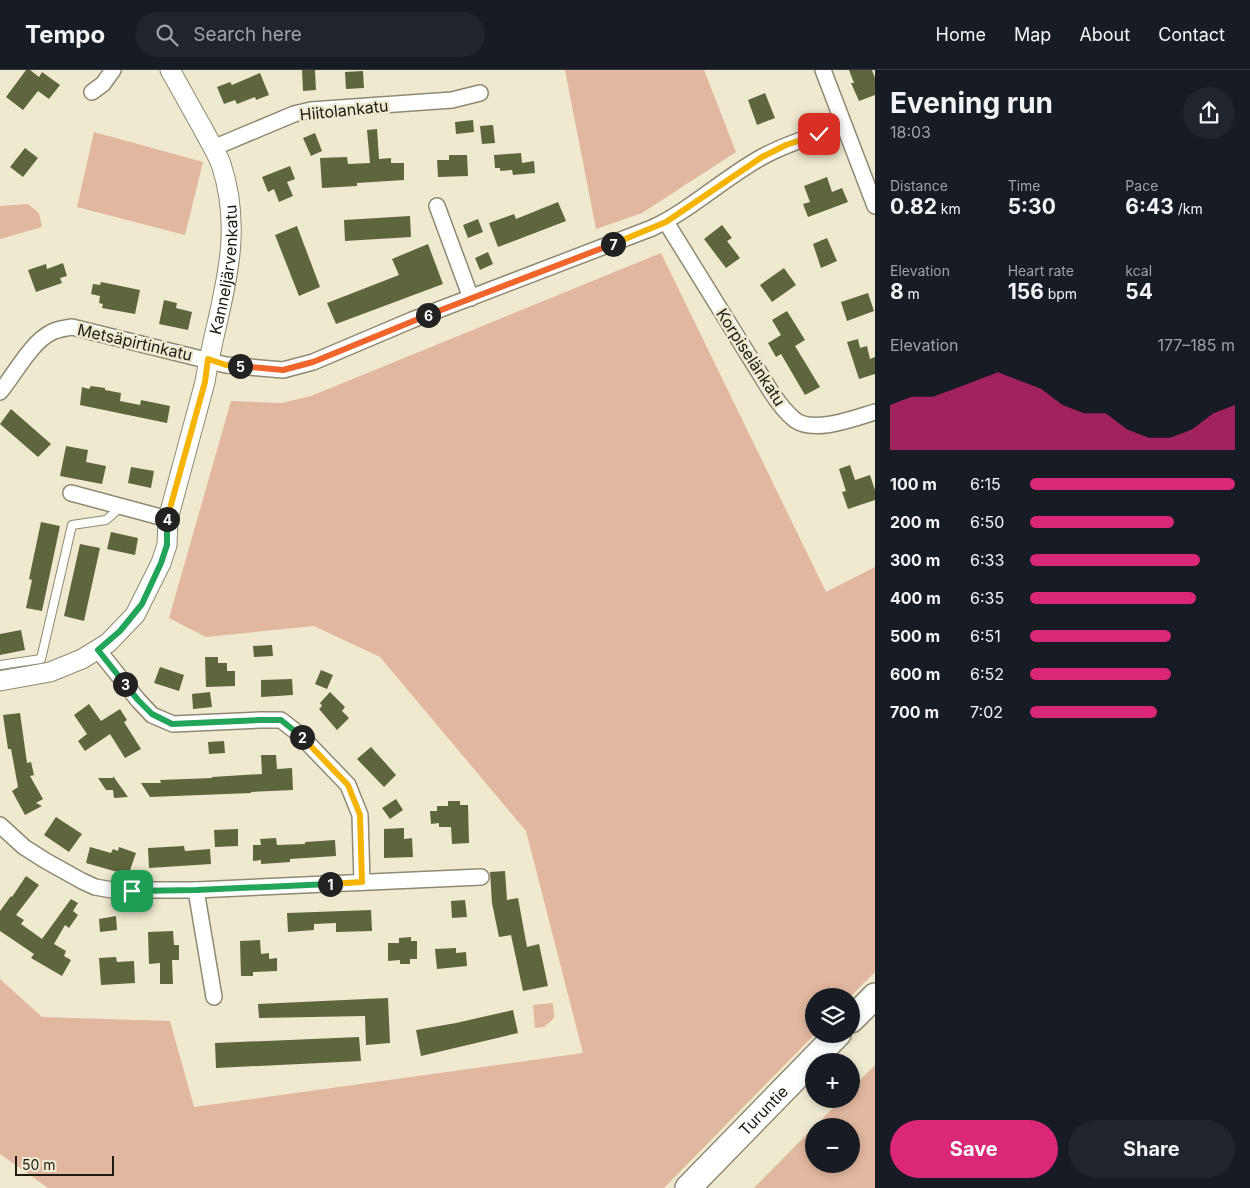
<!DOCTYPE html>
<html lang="en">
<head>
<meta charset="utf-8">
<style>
	body { margin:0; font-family:Inter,sans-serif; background:#20242c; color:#f1f3f6; height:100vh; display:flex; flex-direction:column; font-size:19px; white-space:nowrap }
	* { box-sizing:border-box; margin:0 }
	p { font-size:16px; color:#9ea1a6 }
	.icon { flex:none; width:28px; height:28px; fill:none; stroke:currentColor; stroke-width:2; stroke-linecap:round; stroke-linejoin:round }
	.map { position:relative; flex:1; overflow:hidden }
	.side { display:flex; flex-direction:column; background:#171b24; width:375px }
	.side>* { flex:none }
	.controls { position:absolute; left:805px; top:918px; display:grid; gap:10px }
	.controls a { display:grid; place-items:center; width:55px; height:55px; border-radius:50%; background:#171b24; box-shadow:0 2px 8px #0003; font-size:25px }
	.scale { position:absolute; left:15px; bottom:12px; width:99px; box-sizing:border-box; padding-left:5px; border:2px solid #1d1b12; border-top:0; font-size:14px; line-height:18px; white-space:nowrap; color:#1d1b12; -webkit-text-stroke:4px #efe9d0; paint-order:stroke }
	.pin { position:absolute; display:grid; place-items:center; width:42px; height:42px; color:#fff; margin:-21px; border-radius:10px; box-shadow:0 2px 8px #0006 }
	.km { position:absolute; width:25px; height:25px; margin:-12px; border-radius:50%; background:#222; color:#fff; font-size:14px; line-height:25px; text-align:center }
	.round { display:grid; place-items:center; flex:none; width:52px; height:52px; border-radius:26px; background:#20242c }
	.overview { display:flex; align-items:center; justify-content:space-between; height:85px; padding:0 15px }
	h1 { font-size:28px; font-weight:700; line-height:38px }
	.figures { display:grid; grid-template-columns:repeat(3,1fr); gap:8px; height:85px; padding:5px 15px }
	.figures div { display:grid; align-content:center }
	.figures b { font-size:21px; font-weight:700 }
	.figures small { font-size:14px; font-weight:400 }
	.figures p { font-size:14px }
	.chart { height:140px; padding:10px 15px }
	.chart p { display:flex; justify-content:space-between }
	.chart svg { width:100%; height:90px; margin-top:5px; fill:#db2777; opacity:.7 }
	.button { display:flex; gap:10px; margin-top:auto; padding:10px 15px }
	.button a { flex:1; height:58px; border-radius:30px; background:#db2777; color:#fff; font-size:20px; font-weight:700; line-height:58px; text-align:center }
	.button a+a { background:#20242c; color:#f1f3f6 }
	ul { padding:0 15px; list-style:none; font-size:16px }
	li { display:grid; grid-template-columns:80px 60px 1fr; align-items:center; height:38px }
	li i { height:12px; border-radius:6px; background:#db2777 }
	header { display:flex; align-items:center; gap:30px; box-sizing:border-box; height:70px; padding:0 25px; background:#171b24; border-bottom:1px solid #363941 }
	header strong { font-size:24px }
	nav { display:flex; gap:28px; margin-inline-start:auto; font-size:18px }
	.search { width:350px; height:45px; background:#20242c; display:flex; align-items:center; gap:12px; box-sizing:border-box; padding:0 18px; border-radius:28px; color:#9ea1a6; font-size:19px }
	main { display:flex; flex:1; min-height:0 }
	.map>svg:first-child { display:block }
	.green { fill:#e1b79f }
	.building { fill:#5e663d }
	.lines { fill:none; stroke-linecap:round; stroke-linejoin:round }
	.service-casing { stroke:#8f8973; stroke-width:10 }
	.minor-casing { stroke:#8f8973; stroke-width:18 }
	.tertiary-casing { stroke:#8f8973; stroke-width:21 }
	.trunk-casing { stroke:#8f8973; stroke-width:28 }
	.service { stroke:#fff; stroke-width:8 }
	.minor { stroke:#fff; stroke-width:15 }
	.tertiary { stroke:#fff; stroke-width:19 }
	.trunk { stroke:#fff; stroke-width:25 }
	.split-1-casing { stroke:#fff; stroke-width:10 }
	.split-2-casing { stroke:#fff; stroke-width:10 }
	.split-3-casing { stroke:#fff; stroke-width:10 }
	.split-4-casing { stroke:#fff; stroke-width:10 }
	.split-5-casing { stroke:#fff; stroke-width:10 }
	.split-6-casing { stroke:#fff; stroke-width:10 }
	.split-7-casing { stroke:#fff; stroke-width:10 }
	.split-8-casing { stroke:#fff; stroke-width:10 }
	.split-1 { stroke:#22a559; stroke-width:6 }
	.split-2 { stroke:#f5b400; stroke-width:6 }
	.split-3 { stroke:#22a559; stroke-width:6 }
	.split-4 { stroke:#22a559; stroke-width:6 }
	.split-5 { stroke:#f5b400; stroke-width:6 }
	.split-6 { stroke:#f0652b; stroke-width:6 }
	.split-7 { stroke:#f0652b; stroke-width:6 }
	.split-8 { stroke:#f5b400; stroke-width:6 }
	.labels { text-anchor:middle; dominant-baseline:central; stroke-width:5; stroke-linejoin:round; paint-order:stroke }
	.street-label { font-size:16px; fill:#1d1b12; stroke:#efe9d0 }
</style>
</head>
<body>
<header>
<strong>Tempo</strong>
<div class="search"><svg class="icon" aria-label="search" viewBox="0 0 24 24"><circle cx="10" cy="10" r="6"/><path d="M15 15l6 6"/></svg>Search here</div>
<nav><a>Home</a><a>Map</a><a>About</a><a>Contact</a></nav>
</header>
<main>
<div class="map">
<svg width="875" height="1118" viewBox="0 0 875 1118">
	<rect width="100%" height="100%" fill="#efe9d0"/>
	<g class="green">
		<polygon points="565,0 704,0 736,82 642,143 596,159"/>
		<polygon points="94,62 203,92 185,165 77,137"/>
		<polygon points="28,134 39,143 42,157 0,169 0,136"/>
		<polygon points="661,183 826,522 875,497 875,902 851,926 814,926 815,964 664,1118 48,1118 0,1084 0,909 42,947 170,951 194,1037 583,983 526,761 380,587 314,556 206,567 169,548 231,331 282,333 311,326"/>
		<polygon points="553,933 554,948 544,957 535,958 533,935"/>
		<polygon points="875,995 875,1118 754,1118 814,1057 814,1094 851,1094 851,1056 815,1056 842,1029 851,1029 851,1019"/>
	</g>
	<g class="building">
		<polygon points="26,0 30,0 39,7 42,2 60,15 49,29 38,21 23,40 6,27"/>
		<polygon points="302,0 315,0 316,20 303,21"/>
		<polygon points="849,0 872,0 875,8 875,25 859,31 851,13 854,13"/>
		<polygon points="363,1 364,18 346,19 345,2"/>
		<polygon points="260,3 269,25 256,30 255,27 237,34 235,30 224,34 217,17 230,12 232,15"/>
		<polygon points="765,23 775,48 757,55 748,30"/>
		<polygon points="473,50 474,62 456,64 455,52"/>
		<polygon points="493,55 495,73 482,74 480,56"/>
		<polygon points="377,59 379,89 391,88 391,93 404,93 404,110 357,113 357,116 322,118 320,88 347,87 348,94 370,93 367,60"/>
		<polygon points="315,63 322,81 311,86 303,68"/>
		<polygon points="25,78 38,88 23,107 10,97"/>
		<polygon points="521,83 522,93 534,91 535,103 513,105 512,100 500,101 500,98 495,98 494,85"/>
		<polygon points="449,85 467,85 468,106 438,107 437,90 449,90"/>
		<polygon points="290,96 295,109 287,112 293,126 279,132 274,119 268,122 262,107"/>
		<polygon points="827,107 832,122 842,118 848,132 808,147 803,134 810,132 804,116"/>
		<polygon points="558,132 566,151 498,177 489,153 514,144 516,149"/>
		<polygon points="410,146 411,167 345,171 344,150"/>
		<polygon points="478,149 483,162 468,168 463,155"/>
		<polygon points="722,155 732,168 727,171 740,188 726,198 704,169"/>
		<polygon points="297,156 320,217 299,226 275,165"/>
		<polygon points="827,168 837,191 821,198 813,174"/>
		<polygon points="428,174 443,214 336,254 327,233 399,205 392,189"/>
		<polygon points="488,182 493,194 480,200 475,188"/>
		<polygon points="63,193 67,206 60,208 62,213 36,222 28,200 46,194 47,199"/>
		<polygon points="784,198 796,215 772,232 760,215"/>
		<polygon points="101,212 140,220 135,244 102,238 103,234 99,233 100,226 91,224 93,214 100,215"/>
		<polygon points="868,223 874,241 847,251 841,232"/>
		<polygon points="164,230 177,233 176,238 192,242 188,260 159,254"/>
		<polygon points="787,241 805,270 795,276 820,317 805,325 781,284 776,287 768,273 781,265 772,250"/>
		<polygon points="858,269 860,278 867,276 870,289 875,287 875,304 859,309 847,272"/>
		<polygon points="91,316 105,318 105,320 121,323 120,331 140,335 141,330 170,336 167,353 80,335 82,317 89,319"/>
		<polygon points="11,339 51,374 38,387 0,354"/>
		<polygon points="66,376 88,380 86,392 106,396 102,414 60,406"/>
		<polygon points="850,395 855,410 870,405 875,420 875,430 848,439 842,422 846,421 839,399"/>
		<polygon points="131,397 154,401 151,418 128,413"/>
		<polygon points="41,452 60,456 42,541 26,538 32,510 29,509"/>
		<polygon points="111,462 138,468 135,485 107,479"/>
		<polygon points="80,474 100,478 84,551 64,546"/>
		<polygon points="21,560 25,580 0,585 0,564"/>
		<polygon points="272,575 273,586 254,587 253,576"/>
		<polygon points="205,587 218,587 218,593 227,593 227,601 235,601 235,616 206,617"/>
		<polygon points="160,597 184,605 179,621 154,613"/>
		<polygon points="321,600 333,605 327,619 315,614"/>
		<polygon points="292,609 293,625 261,627 261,610"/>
		<polygon points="210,622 212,637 193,639 192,624"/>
		<polygon points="330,622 345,637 342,641 349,648 337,660 319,639 322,636 320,633"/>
		<polygon points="89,634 101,651 120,639 127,650 124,652 141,679 125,688 110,664 85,681 78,671 87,664 74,645"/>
		<polygon points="20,643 27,693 31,692 34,705 30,706 43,729 36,733 42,736 25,745 12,721 18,717 11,679 8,679 3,645"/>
		<polygon points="224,671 225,683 209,684 208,672"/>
		<polygon points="371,677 396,705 384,717 357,689"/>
		<polygon points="261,685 276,685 277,699 292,698 293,720 251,722 251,723 150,727 141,713 161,713 160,710 212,708 212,707 262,704"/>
		<polygon points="113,706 128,727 114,728 113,720 106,720 98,708 113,708"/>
		<polygon points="396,729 403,740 390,749 382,738"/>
		<polygon points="448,731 460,731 460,735 468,735 469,773 452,774 451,757 439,757 439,753 431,754 430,741 437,741 437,736 448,736"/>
		<polygon points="56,747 82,764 69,782 44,765"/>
		<polygon points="404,758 404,769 412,768 413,787 384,788 384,759"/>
		<polygon points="238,759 238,776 215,777 214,760"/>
		<polygon points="276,768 277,775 305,774 305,772 335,770 336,786 290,789 290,792 277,793 261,794 261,790 253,791 253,775 261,775 260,769"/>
		<polygon points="184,776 185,781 210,779 211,794 149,798 148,778"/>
		<polygon points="90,777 111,783 113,779 118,781 119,777 136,783 129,803 122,801 121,803 86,793"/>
		<polygon points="505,801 507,830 518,828 527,877 539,874 548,916 523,921 511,865 499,867 492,833 490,802"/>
		<polygon points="26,806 39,815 16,845 24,850 21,854 42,869 71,829 78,833 73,841 78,845 69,858 65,855 54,874 66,881 64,886 71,890 62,906 31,888 34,884 0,861 0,841 11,826 12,827"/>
		<polygon points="465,830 467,847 452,848 451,831"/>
		<polygon points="371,840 372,861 336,862 336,853 314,854 314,860 288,862 287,843"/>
		<polygon points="116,846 117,860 100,862 99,849"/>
		<polygon points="173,861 174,875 179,875 179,890 172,890 173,914 160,914 160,893 149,894 148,862"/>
		<polygon points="411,867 411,871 417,871 417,889 410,889 410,894 400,894 400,890 388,891 388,873 399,873 399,868"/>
		<polygon points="260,870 261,884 269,883 269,889 277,888 277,901 253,902 253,906 241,906 240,871"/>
		<polygon points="456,878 456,883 466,882 467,896 437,899 435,879"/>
		<polygon points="116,887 117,892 134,891 135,913 101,915 99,888"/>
		<polygon points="388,928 390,973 366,975 365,946 259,948 258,934"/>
		<polygon points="513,940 518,963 421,986 416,960 456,953"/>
		<polygon points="359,967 361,991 216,998 215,973"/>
	</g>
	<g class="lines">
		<g class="service-casing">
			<polyline id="service" points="0,595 41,589 72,455 106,450 121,437"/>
		</g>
		<g class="minor-casing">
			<g id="minor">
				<polyline points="823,0 875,136"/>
				<polyline points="92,22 103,14 113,0"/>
				<polyline points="213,78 294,44 311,40 452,30 480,23"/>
				<polyline points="437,136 471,228"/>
				<path d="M 666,152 L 770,320 C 777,331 785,342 795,350 C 814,364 855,348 875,342"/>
				<path d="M 0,322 C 15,304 31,272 52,262 C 58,259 65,258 72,257 L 226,295 L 283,300 L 313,292 L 412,250 L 652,158 C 692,139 724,108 762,87 C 788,73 816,65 844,56"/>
				<polyline points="71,423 168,449"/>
				<polyline points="98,580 138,630 152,645 173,654 260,650 281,650 299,664 348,715 360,745 362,812"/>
				<polyline points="0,755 24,777 46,791 82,811 95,817 112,820 196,820 481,807"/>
				<polyline points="196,820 214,927"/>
			</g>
		</g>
		<g class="tertiary-casing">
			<g id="tertiary">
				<path id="s1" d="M 0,611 L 50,602 L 82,589 L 108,573 L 135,545 L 161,493 L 167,475 L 168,449 L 205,312 C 217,237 247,172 221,94 C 216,81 208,69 202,57 C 191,38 181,19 170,0"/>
			</g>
		</g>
		<g class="trunk-casing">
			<g id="trunk">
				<polyline points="851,950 875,926"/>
				<path id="s2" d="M 688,1118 L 838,964"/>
			</g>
		</g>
		<use href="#service" class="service"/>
		<use href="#minor" class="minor"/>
		<use href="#tertiary" class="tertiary"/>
		<use href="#trunk" class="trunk"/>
	</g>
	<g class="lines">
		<g class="split-1-casing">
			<polyline id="split-1" points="132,821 196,820 330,814"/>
		</g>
		<g class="split-2-casing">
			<polyline id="split-2" points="302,667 348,715 360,745 362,812 330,814"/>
		</g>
		<g class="split-3-casing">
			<polyline id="split-3" points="125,614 138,630 152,644 172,654 260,650 281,650 302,667"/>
		</g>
		<g class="split-4-casing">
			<polyline id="split-4" points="125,614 98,580 120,561 142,534 161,493 167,475 167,449"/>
		</g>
		<g class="split-5-casing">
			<polyline id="split-5" points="167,449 205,312 208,289 226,295 240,296"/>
		</g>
		<g class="split-6-casing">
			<polyline id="split-6" points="240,296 283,300 313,292 428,245"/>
		</g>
		<g class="split-7-casing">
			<polyline id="split-7" points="428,245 613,174"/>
		</g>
		<g class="split-8-casing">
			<polyline id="split-8" points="613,174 666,152 762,87 786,75 819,64"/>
		</g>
		<use href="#split-1" class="split-1"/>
		<use href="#split-2" class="split-2"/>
		<use href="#split-3" class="split-3"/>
		<use href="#split-4" class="split-4"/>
		<use href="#split-5" class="split-5"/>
		<use href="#split-6" class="split-6"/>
		<use href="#split-7" class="split-7"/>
		<use href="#split-8" class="split-8"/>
	</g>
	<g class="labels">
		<g class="street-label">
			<text transform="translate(344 40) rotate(-6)">Hiitolankatu</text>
			<text stroke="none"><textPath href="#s1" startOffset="514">Kanneljärvenkatu</textPath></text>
			<text transform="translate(135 272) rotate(13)">Metsäpirtinkatu</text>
			<text transform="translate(751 287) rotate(57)">Korpiselänkatu</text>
			<text stroke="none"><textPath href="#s2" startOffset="108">Turuntie</textPath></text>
		</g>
	</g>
</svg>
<div class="controls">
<a><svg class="icon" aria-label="layers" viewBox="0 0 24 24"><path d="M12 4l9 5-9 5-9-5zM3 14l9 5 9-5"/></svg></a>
<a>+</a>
<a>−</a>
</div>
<div class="scale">50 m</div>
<div class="pin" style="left:132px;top:821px;background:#1e9e55"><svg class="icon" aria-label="arrive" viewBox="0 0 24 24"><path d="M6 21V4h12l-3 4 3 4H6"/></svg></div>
<div class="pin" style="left:819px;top:64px;background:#d93025"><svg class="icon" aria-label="check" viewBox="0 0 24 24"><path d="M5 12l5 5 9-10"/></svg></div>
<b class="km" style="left:330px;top:814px">1</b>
<b class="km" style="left:302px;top:667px">2</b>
<b class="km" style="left:125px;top:614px">3</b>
<b class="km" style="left:167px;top:449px">4</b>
<b class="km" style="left:240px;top:296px">5</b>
<b class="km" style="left:428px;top:245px">6</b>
<b class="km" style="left:613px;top:174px">7</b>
</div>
<section class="side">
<div class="overview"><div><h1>Evening run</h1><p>18:03</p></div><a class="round"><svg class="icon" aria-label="share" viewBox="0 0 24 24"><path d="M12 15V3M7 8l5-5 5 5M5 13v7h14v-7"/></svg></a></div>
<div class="figures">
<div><p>Distance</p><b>0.82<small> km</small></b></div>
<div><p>Time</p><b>5:30</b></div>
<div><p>Pace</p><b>6:43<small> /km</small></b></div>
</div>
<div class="figures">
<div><p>Elevation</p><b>8<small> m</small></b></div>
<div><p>Heart rate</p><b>156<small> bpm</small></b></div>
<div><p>kcal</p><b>54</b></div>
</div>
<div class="chart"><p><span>Elevation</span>177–185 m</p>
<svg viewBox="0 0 160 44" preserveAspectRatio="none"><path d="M0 44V22L10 18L20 18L30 14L40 10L50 6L60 10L70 14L80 22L90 26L100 26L110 34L120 38L130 38L140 34L150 26L160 22V44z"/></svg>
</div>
<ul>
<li><b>100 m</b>6:15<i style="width:100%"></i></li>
<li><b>200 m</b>6:50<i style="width:70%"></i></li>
<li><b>300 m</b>6:33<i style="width:83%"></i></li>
<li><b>400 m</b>6:35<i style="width:81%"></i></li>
<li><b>500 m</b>6:51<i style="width:69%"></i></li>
<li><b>600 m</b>6:52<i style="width:69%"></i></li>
<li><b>700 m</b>7:02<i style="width:62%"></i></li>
</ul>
<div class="button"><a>Save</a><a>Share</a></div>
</section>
</main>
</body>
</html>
